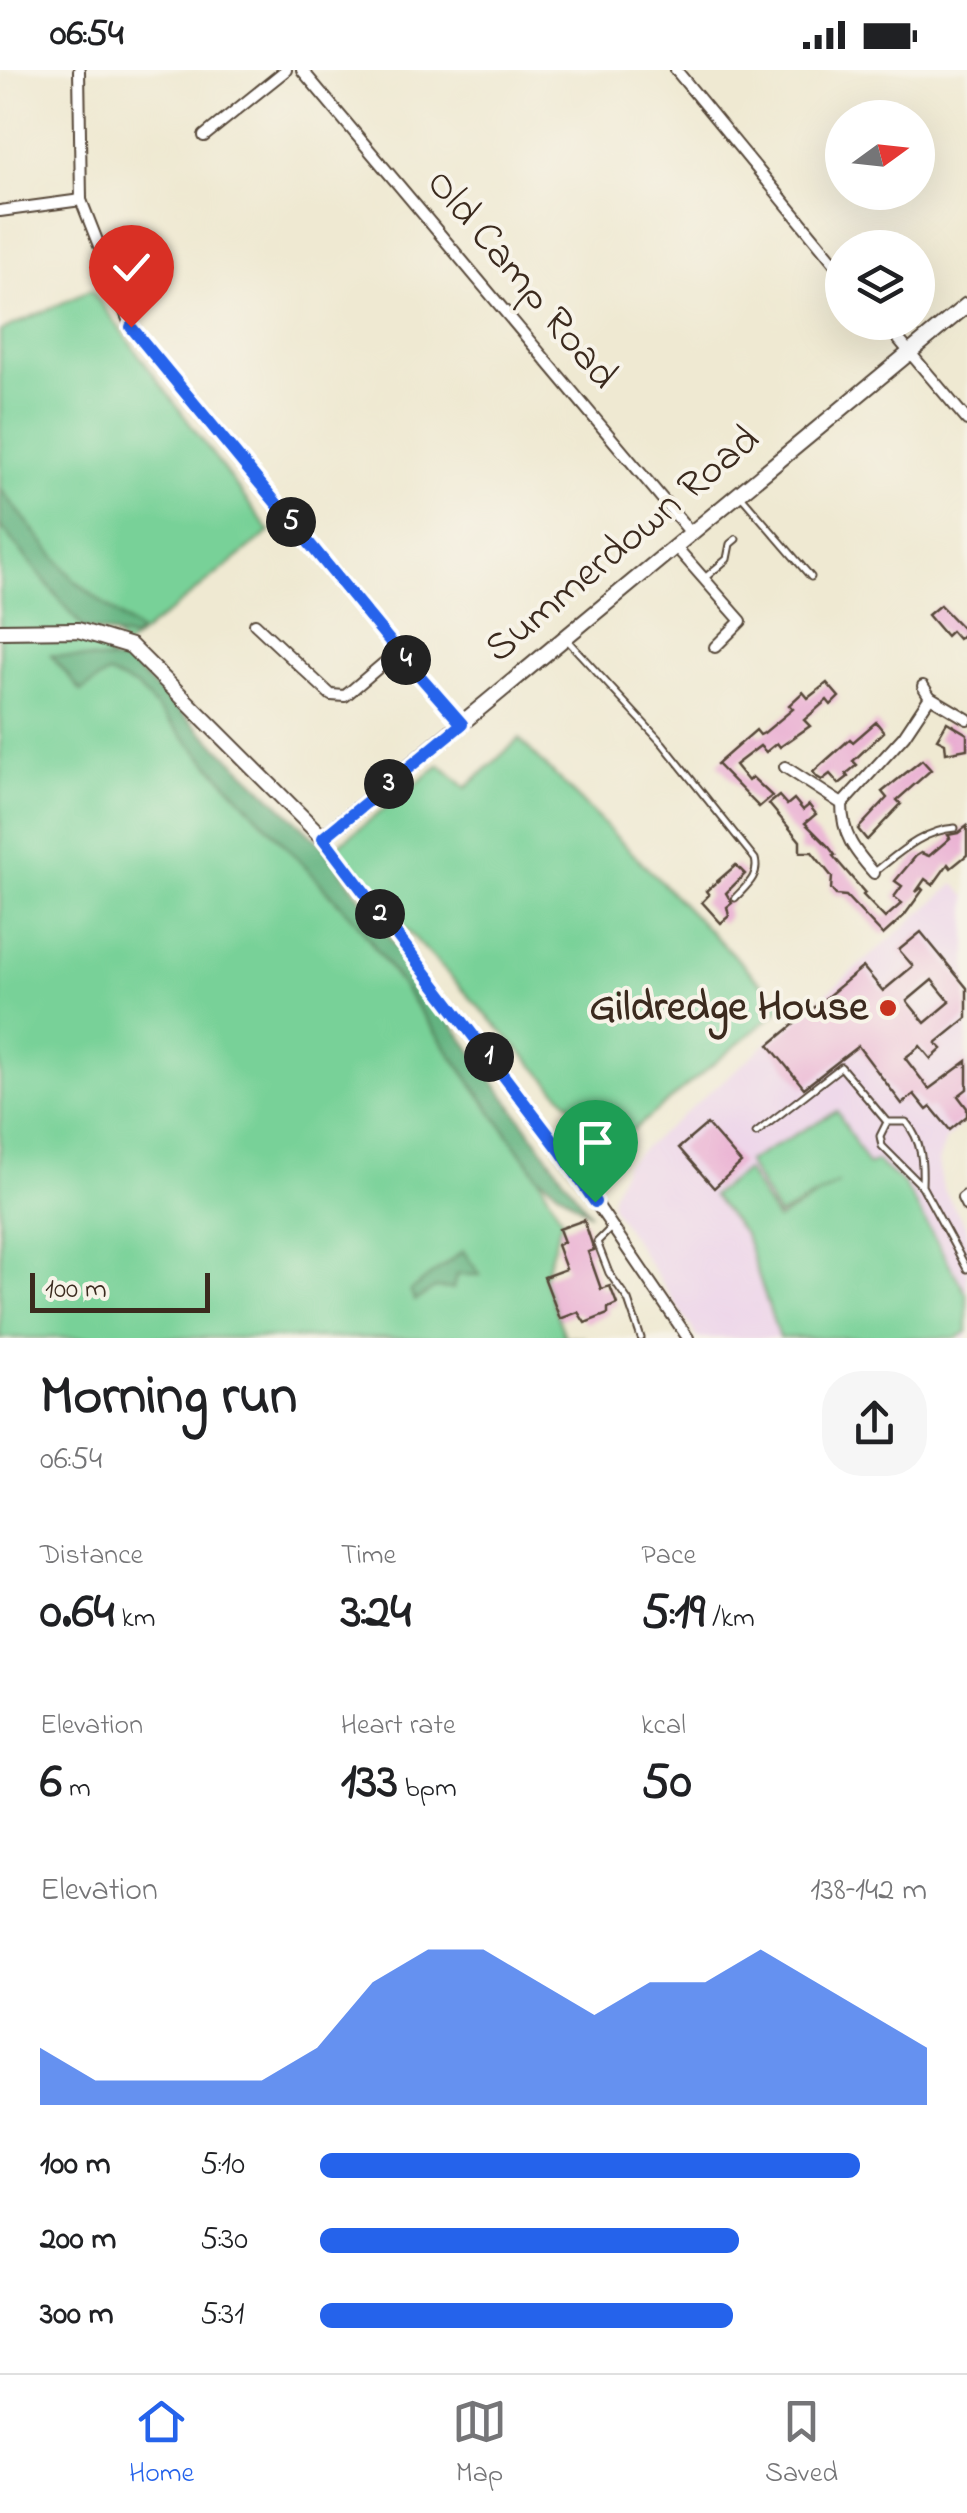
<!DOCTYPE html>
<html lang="en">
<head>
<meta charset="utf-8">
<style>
	body { margin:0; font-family:"Indie Flower",sans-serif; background:#f6f6f6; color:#202124; height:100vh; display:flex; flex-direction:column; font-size:38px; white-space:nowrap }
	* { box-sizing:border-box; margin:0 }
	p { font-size:32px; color:#757577 }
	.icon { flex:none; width:55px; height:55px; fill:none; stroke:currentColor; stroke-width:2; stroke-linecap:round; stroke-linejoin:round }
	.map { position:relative; height:1268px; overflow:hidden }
	.details { display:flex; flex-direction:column; background:#fff; flex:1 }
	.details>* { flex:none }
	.needle { width:65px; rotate:75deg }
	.buttons { position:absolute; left:825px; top:30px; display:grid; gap:20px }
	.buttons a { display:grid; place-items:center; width:110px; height:110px; border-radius:50%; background:#fff; box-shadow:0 10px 40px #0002; font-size:50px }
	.scale { position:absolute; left:30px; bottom:25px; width:180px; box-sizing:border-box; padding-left:10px; border:5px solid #3b2a1e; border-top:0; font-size:28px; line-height:35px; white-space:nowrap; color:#3b2a1e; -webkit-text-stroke:8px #f7f3e8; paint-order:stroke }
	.pin { position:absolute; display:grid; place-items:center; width:85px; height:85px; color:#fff; margin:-102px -42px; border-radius:50% 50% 50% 0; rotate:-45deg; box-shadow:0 0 10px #0007 }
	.pin .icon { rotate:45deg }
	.km { position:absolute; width:50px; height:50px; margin:-25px; border-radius:50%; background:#222; color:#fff; font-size:28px; line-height:50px; text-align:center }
	.round { display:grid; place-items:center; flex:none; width:105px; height:105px; border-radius:40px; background:#f6f6f6 }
	.summary { display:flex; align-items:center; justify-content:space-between; height:170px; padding:0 40px }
	h1 { font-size:55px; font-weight:700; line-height:75px }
	.figures { display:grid; grid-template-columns:repeat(3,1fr); gap:15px; height:170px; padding:10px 40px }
	.figures div { display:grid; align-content:center }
	.figures b { font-size:50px; font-weight:700 }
	.figures small { font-size:28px; font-weight:400 }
	.figures p { font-size:28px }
	.chart { height:280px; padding:20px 40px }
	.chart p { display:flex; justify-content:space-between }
	.chart svg { width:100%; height:180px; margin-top:10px; fill:#2563eb; opacity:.7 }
	ul { padding:0 40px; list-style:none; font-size:32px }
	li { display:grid; grid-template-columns:160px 120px 1fr; align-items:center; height:75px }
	li i { height:25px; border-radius:12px; background:#2563eb }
	.status { display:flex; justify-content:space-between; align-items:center; height:70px; padding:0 50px; background:#fff; direction:ltr }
	.status svg { height:28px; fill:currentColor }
	.dock { display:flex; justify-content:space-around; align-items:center; height:140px; border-top:2px solid #e0e0e0; background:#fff; font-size:28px; color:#757577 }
	.dock a { display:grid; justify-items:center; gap:5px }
	.dock .selected { color:#2563eb }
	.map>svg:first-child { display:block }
	.built { fill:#ecd1ea }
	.green { fill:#78d198; stroke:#5a7e5b; stroke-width:2.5 }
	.forest { fill:#62b380; stroke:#4e6e4f; stroke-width:2.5 }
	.building { fill:#e9abd1; fill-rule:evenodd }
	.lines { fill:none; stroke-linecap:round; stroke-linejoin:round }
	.lane-casing { stroke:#564739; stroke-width:9 }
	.street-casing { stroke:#564739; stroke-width:14 }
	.secondary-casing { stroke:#564739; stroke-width:18 }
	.lane { stroke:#fff; stroke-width:5 }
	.street { stroke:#fff; stroke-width:10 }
	.secondary { stroke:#fff; stroke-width:14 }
	.route-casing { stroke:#fff; stroke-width:20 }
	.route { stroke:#2563eb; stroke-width:12 }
	.poi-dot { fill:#c8321e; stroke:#f7f3e8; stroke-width:4 }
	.labels { text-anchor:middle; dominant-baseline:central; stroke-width:8; stroke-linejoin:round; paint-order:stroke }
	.street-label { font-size:42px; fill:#3b2a1e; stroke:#f7f3e8 }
	.poi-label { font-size:42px; font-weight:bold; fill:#3b2a1e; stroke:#f7f3e8; text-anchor:end }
</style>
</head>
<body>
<div class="status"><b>06:54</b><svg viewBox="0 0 49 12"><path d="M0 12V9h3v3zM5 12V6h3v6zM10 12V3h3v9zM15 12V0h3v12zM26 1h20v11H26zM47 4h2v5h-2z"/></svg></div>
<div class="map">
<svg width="967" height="1268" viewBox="0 0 967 1268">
	<rect width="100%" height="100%" fill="#f7f3e8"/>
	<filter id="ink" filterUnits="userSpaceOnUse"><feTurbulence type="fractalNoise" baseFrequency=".01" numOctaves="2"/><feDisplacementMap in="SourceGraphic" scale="20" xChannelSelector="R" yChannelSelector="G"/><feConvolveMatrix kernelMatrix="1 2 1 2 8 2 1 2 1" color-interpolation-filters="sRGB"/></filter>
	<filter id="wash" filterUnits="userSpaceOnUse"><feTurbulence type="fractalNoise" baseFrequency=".0048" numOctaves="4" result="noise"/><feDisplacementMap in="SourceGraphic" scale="40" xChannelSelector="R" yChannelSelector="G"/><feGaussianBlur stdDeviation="2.25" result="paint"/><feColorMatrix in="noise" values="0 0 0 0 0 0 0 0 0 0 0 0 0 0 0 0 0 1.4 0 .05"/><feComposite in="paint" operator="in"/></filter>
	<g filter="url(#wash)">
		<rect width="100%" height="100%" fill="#efe9d2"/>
		<polygon class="built" points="955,814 967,827 967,1049 946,1069 938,1092 943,1119 967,1158 967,1268 698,1268 611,1135 612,1125 626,1093"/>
		<g class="green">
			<polygon points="91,220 270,462 125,577 0,429 0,261"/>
			<polygon points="0,455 83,558 357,853 538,1106 562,1149 544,1208 565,1267 585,1268 0,1268"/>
			<polygon points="519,669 784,936 611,1078 332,780 440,695 466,718"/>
			<polygon points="837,1041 868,1095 876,1091 904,1114 967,1225 967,1262 956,1268 779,1268 745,1165 712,1125 746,1100 777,1150 839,1113 778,1146 747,1092"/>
		</g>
		<g class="forest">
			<polygon points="0,418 74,510 139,562 133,569 83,558 0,455"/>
			<polygon points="51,585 128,592 323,776 590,1144 538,1106 357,852 137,617 108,604 81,621"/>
			<polygon points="463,1181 480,1205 456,1205 453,1219 435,1218 415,1231 410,1221"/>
		</g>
		<g id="blocks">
			<g class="building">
				<polygon points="940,535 966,562 958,569 951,561 946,566 928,545"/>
				<polygon points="827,613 839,627 831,635 827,630 804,650 810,656 780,677 777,673 766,682 760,676 735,695 748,711 752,707 772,726 759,737 717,694 756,660 760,665 764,663 793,639 789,635 803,622 808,628"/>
				<polygon points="876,652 884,662 853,691 857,695 846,704 848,707 839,714 830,704 822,710 817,707 813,702 850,669 853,672"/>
				<polygon points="947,652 967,664 967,679 946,683 945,673 937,669"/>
				<polygon points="922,690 931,700 897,730 901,734 867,770 858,759 887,728 882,722"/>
				<polygon points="779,726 787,735 794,729 803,740 809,735 816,744 805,753 829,777 835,785 833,786 865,823 863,825 885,848 902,833 894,827 902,816 895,811 916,786 921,783 929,786 950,768 948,765 958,763 967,756 967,785 951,798 948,794 933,815 925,809 916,822 921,818 923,820 904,846 883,865 846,826 836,825 831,819 832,807 812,782 800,782 800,771 769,734"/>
				<polygon points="736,795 745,804 726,823 732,833 727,837 729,846 721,853 702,832 709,825 706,821"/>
				<path d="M 921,862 L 967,918 L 967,948 L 936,973 L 942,979 L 931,989 L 920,976 L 905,988 L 929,1019 L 967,991 L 967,1019 L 958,1026 L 967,1038 L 967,1046 L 950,1060 L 931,1037 L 927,1040 L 914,1024 L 902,1034 L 858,976 L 804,1018 L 769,975 L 863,897 L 883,921 L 913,896 L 899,880 ZM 932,910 L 950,932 L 925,953 L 907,931 Z"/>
				<polygon points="707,1054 741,1093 714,1118 679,1078"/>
				<polygon points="584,1150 594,1180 588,1182 601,1219 610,1216 617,1234 608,1238 608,1244 585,1253 578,1242 560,1249 544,1207 566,1199 557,1175 564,1172 559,1159"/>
			</g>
		</g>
	</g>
	<g filter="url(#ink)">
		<use href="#blocks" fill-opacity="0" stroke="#564739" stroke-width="2.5"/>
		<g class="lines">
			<g class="lane-casing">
				<g id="lane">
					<polyline points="741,426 811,507"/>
					<polyline points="706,507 727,489 730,474 736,469"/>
					<path d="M 567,570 L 663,674 L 755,789 C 760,806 746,816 735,828"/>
					<path d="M 876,801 C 900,782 924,760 955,758"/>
					<polyline points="756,1063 841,997 887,1052"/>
					<path d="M 922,1116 C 923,1092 922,1071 906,1052 L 887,1052 L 880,1066 L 882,1076 L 922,1116 L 967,1199"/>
					<polyline points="610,1159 597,1172 609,1203 628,1230 641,1268"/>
				</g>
			</g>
			<g class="street-casing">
				<g id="street">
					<polyline points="79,0 81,130 131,257 398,581 462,653"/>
					<polyline points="302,0 691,463"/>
					<polyline points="676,0 842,202"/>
					<polyline points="204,66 286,0"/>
					<polyline points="0,141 81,130"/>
					<polyline points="884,252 967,350"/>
					<polyline points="675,476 741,551 715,577"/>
					<polyline points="255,554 331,625 345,626 398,581"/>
					<polyline points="923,616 930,627 967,649"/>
					<polyline points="785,697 842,734 904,666 930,627"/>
					<path d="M 842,734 C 842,765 854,780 874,803"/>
					<polyline points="323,768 560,1080 688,1268"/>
					<polyline points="967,1125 963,1128 967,1136"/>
				</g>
			</g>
			<g class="secondary-casing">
				<polyline id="secondary" points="0,561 78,560 131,576 323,768 967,235"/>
			</g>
			<use href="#lane" class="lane"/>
			<use href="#street" class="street"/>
			<use href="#secondary" class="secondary"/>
		</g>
	</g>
	<g class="lines" filter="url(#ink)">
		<g class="route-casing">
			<polyline id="route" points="131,257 398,581 462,654 323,768 560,1080 595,1132"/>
		</g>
		<use href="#route" class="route"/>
	</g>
	<circle class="poi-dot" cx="888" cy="938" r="10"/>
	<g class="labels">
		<g class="street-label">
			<text transform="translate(521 210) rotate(50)">Old Camp Road</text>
			<text transform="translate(623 475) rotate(-40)">Summerdown Road</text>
		</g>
		<g class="poi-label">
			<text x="868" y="938">Gildredge House</text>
		</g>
	</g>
</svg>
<div class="buttons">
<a><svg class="needle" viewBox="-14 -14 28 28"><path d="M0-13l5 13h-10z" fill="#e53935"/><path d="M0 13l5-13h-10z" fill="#757577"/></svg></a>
<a><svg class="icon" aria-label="layers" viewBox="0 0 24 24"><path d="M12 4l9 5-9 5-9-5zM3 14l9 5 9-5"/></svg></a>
</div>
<div class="scale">100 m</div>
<div class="pin" style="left:595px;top:1132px;background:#1e9e55"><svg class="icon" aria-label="arrive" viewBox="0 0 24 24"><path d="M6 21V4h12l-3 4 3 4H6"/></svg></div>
<div class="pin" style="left:131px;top:257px;background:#d93025"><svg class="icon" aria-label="check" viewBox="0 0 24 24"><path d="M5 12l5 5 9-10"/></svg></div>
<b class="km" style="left:489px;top:987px">1</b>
<b class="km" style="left:380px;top:844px">2</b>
<b class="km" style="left:389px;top:714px">3</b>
<b class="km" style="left:406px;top:590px">4</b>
<b class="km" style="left:291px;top:452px">5</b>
</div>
<section class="details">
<div class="summary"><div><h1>Morning run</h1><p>06:54</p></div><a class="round"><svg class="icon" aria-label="share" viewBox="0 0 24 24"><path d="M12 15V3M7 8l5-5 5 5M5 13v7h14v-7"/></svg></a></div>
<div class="figures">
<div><p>Distance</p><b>0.64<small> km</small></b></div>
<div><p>Time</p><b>3:24</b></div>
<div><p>Pace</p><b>5:19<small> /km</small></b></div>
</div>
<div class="figures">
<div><p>Elevation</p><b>6<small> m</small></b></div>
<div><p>Heart rate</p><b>133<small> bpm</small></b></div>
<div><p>kcal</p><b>50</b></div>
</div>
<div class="chart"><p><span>Elevation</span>138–142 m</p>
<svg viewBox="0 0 160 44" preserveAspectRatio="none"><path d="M0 44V30L10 38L20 38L30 38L40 38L50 30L60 14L70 6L80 6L90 14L100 22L110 14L120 14L130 6L140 14L150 22L160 30V44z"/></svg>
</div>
<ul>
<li><b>100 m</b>5:10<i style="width:89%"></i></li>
<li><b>200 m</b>5:30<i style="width:69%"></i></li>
<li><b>300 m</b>5:31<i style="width:68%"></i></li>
</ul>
</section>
<nav class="dock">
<a class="selected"><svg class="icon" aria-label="home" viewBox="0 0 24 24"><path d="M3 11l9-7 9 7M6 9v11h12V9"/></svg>Home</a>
<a><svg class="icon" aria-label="map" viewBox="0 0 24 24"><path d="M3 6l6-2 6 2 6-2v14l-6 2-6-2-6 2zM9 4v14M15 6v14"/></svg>Map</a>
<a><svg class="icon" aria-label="saved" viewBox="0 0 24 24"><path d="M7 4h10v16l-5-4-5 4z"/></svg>Saved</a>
</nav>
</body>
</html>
